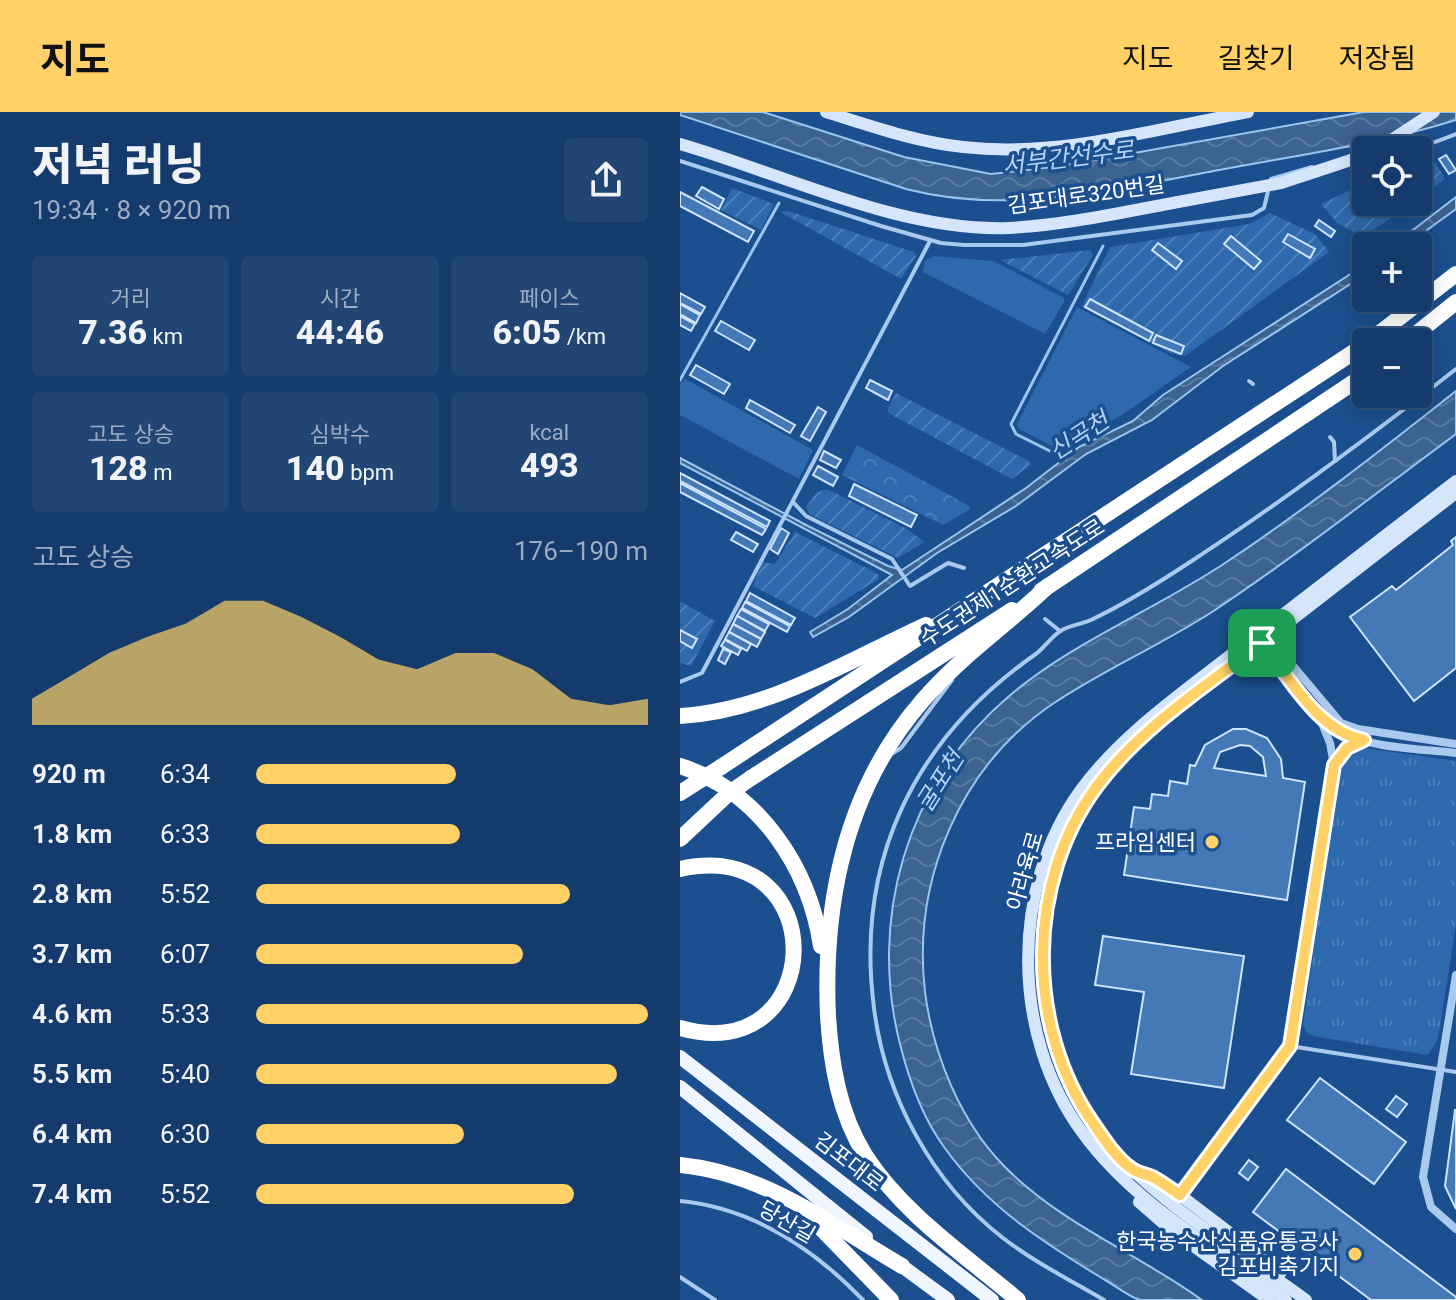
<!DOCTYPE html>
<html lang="ko">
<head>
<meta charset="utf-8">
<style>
	body { margin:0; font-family:Roboto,"Noto Sans KR",sans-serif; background:#214673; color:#f1f3f6; height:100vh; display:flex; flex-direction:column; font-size:30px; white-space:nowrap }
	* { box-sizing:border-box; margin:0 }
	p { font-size:26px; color:#9dadc1 }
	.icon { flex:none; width:44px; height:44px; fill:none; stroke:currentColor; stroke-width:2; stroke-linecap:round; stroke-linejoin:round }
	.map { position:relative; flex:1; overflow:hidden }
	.panel { display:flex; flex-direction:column; background:#143b6b; width:680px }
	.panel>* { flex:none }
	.controls { position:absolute; left:672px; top:24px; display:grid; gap:16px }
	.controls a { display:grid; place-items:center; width:80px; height:80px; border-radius:8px; background:#143b6b; box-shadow:0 4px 20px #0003,0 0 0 2px #33557e; font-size:40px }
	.pin { position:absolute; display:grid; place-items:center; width:68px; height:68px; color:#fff; margin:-34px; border-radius:16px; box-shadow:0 4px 12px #0006 }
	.round { display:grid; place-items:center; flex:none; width:84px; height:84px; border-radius:8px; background:#214673 }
	.headline { display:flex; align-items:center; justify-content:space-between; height:136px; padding:0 32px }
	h1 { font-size:44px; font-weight:800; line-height:60px }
	.figures { display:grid; grid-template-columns:repeat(3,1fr); gap:12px; height:136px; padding:8px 32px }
	.figures div { display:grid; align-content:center; border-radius:8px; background:#214673; text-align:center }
	.figures b { font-size:34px; font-weight:800 }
	.figures small { font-size:22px; font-weight:400 }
	.figures p { font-size:22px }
	.chart { height:224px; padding:16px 32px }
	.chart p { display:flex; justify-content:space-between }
	.chart svg { width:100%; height:144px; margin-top:8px; fill:#ffd166; opacity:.7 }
	ul { padding:0 32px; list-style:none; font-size:26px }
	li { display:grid; grid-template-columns:128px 96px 1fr; align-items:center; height:60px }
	li i { height:20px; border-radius:10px; background:#ffd166 }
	header { display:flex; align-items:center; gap:48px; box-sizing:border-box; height:112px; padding:0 40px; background:#ffd166; color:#111 }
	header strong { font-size:38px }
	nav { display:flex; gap:44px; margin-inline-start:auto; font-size:28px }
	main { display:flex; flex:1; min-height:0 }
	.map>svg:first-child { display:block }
	.grass { fill:#2e69ad }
	.forest { fill:url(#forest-crowns) }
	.park { fill:url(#park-tufts) }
	.garden { fill:url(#garden-furrows) }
	.water { fill:url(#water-waves); stroke:#9cc4f0; stroke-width:2 }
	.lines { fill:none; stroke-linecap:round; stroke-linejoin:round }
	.stream { stroke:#9cc4f0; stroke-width:3 }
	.building { fill:#4478b7; stroke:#cfe3fa; stroke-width:2; fill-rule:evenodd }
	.lane { stroke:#a9c9ee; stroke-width:4 }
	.street { stroke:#a9c9ee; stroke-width:8 }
	.secondary { stroke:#d6e6fa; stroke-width:12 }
	.primary { stroke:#f0f6ff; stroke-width:14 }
	.highway { stroke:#fff; stroke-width:16 }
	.secondary-bridge { stroke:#d6e6fa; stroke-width:12 }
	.highway-bridge { stroke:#fff; stroke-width:16 }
	.route-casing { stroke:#fff; stroke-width:16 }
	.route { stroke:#ffd166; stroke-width:10 }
	.poi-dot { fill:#ffd166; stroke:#1b4f8f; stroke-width:3 }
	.labels { text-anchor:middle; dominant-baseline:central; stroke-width:7; stroke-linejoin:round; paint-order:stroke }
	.street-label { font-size:22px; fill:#fff; stroke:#1b4f8f }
	.poi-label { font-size:22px; fill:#fff; stroke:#1b4f8f; text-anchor:end }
	.water-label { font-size:24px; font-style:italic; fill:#b5d3f5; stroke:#1b4f8f }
</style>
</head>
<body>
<header>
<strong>지도</strong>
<nav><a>지도</a><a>길찾기</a><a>저장됨</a></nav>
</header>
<main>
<section class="panel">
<div class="headline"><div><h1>저녁 러닝</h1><p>19:34 · 8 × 920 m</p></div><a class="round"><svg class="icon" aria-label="share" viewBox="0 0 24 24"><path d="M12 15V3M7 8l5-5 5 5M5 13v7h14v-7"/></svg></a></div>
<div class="figures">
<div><p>거리</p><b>7.36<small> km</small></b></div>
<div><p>시간</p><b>44:46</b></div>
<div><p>페이스</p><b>6:05<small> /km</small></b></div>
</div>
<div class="figures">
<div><p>고도 상승</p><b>128<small> m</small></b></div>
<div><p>심박수</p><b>140<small> bpm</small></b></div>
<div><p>kcal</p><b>493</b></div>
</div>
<div class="chart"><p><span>고도 상승</span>176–190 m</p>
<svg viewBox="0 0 160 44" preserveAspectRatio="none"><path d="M0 44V36L10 29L20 22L30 17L40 13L50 6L60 6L70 11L80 17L90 24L100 27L110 22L120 22L130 27L140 36L150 38L160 36V44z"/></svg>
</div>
<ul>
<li><b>920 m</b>6:34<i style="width:51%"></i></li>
<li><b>1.8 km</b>6:33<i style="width:52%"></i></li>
<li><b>2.8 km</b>5:52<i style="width:80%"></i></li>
<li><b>3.7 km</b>6:07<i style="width:68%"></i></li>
<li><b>4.6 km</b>5:33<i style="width:100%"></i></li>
<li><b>5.5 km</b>5:40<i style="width:92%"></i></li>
<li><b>6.4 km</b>6:30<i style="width:53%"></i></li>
<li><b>7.4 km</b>5:52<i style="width:81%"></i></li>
</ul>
</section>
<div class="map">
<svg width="776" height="1188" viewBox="0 0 776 1188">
	<defs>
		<pattern id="forest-crowns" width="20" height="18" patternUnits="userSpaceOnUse" patternTransform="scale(2)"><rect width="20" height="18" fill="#2e69ad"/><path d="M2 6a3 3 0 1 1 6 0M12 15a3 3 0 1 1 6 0" fill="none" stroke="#4d80b9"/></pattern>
		<pattern id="park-tufts" width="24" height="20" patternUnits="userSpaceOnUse" patternTransform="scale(2)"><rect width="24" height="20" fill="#2e69ad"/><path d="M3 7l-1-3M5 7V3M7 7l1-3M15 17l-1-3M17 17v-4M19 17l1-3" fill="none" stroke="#4d80b9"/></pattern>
		<pattern id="garden-furrows" width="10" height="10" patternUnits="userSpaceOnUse" patternTransform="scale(2)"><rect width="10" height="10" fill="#2e69ad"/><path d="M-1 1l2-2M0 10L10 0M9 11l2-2" fill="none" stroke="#4d80b9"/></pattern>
		<pattern id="water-waves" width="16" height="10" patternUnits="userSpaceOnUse" patternTransform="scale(2)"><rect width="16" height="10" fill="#3c6290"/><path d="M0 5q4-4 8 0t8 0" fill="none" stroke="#597aa1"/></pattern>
	</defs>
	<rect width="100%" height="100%" fill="#1b4f8f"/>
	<g class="grass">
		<polygon points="254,144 314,149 384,186 384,190 365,222 243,160 245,149"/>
		<polygon points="397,195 511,255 442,303 379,338 339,317 337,312"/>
		<polygon points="5,267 133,338 119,367 0,303 0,271"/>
	</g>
	<polygon class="forest" points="177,333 288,393 291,397 263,413 162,363"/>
	<polygon class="park" points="684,636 776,649 776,813 758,927 748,943 638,925 628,922 623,913 658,665 668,645"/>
	<g class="garden">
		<polygon points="748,38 765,67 738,87 738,40"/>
		<polygon points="686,53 686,90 734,90 683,125 657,111 641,92 677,75 675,61"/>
		<polygon points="52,76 94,92 81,118 41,98"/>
		<polygon points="108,99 234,140 236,144 221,167 100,100"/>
		<polygon points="590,101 635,122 649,140 505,244 490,241 402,194 430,135 569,112"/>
		<polygon points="410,138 413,143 388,183 320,148"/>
		<polygon points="216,281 349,349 350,353 332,367 210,302 207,299"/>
		<polygon points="147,377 225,416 245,430 218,446 129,402 126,395 137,380"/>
		<polygon points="115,420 198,462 199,467 135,506 73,474 82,450 95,452"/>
		<polygon points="0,489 35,509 11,554 0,551"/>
	</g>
	<g class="water">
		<path d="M 0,0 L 83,0 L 224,45 L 311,62 L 381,54 L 684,0 L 776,0 L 776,8 C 703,31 626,42 550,56 C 444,75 333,105 226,77 L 0,3 Z"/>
		<polygon points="776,85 776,97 725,134 712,134"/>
		<polygon points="686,152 686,162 543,254 472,308 406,342 336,394 257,441 169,505 133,525 130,520 168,497 212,463 0,351 0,346 128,414 208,454 222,458 346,376 399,335 453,309 483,283"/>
		<path d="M 776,279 L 776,322 C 695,382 616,444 532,500 C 481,533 425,557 374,591 C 280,654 232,768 245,880 C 253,942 280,1009 324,1054 C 381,1112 457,1141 522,1188 C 503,1188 479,1188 460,1188 C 449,1185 436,1174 425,1168 C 364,1131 306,1094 264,1035 C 243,1006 230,971 221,936 C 187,809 226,672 328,585 C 391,531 472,499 542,453 C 622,400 700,339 776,279 Z"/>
	</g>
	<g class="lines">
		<g class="stream">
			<polyline points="0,268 99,91"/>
			<polyline points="386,347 336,322 331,312 423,134"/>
		</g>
	</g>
	<g class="building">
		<polygon points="766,43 776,58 769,62 759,47"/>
		<polygon points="22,75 44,87 39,97 16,84"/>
		<polygon points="0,80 74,119 68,130 0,94"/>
		<polygon points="639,108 655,119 651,125 635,114"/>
		<polygon points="608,122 635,137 630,146 603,130"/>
		<polygon points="551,124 581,149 574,157 544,132"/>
		<polygon points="478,131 502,149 496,157 472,138"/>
		<polygon points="0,181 25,195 21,202 0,191"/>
		<polygon points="410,187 473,221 469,229 405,195"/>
		<polygon points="0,192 20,203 16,211 0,202"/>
		<polygon points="0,204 15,212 11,219 0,213"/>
		<polygon points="41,209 75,228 69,238 35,219"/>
		<polygon points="476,223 504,234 501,242 473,231"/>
		<polygon points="16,253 50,272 44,282 10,263"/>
		<polygon points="190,268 212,279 208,288 186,276"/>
		<polygon points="70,288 115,313 110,321 66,296"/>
		<polygon points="138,295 146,300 130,329 121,324"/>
		<polygon points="144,339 161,348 156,356 140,348"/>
		<polygon points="138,354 158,365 153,374 133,363"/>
		<polygon points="0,361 90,409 87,415 0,369"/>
		<polygon points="0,371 86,417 82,423 0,380"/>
		<polygon points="174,372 237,403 231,415 169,384"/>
		<polygon points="101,416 109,421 98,442 90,437"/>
		<polygon points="56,420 78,432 73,440 51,428"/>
		<polygon points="776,425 776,556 734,589 670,505 712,474 716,478 773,433 771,429"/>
		<polygon points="70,481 115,506 111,513 66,489"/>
		<polygon points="65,490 110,514 107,520 62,496"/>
		<polygon points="61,497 89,512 85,519 57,504"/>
		<polygon points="57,504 85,520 81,527 53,512"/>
		<polygon points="53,512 81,527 77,535 49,520"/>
		<polygon points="0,518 17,527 12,536 0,529"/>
		<polygon points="49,520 71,532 67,539 45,527"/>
		<polygon points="45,528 61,537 58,543 41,534"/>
		<polygon points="43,537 51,540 45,552 38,548"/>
		<path d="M 553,617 L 566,617 L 587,626 L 601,647 L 603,666 L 625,670 L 607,788 L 444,763 L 454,695 L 470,697 L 472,682 L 488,684 L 490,669 L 507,672 L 510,653 L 515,654 L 525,633 ZM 560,633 L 570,634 L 583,645 L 586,664 L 534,656 L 540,640 Z"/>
		<polygon points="423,824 564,844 544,976 451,962 464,880 415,873"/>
		<polygon points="640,966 726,1030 694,1072 607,1008"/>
		<polygon points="716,984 727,992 717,1005 706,997"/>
		<polygon points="775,998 776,998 776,1097 765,1074"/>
		<polygon points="569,1048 578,1055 568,1068 559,1061"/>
		<polygon points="606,1057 776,1185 776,1188 691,1188 573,1100"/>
	</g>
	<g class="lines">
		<g class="lane">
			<polyline points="734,38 776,22"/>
			<polyline points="0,49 201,114 261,131 284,133 343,133 572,103 584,96 591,67 632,55"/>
			<polyline points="569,269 573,272"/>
			<polyline points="650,325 654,330 655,349"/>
			<polyline points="113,390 126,404 212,447 230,474 268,451 284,456"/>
			<polyline points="365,507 380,519"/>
			<polyline points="0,570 22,561 250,129"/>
			<polyline points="213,641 221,636 272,568"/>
			<polyline points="610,934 776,960"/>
			<path d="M 0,1089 C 73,1096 133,1136 183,1188"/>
			<polyline points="0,1165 35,1188"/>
			<path d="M 424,1188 C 390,1168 354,1150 323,1126 C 252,1071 205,984 194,896 C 175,750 233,629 353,544 C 364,537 371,524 382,518 C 391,513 403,512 413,507 C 444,492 475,473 504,454 C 598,393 688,326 776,257"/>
		</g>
		<g class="street">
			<polyline points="588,524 661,611 678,617 776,632"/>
			<path d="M 579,527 C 601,554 630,604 660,620 C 689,636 743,637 776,641"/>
			<polyline points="654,652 667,636 683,628"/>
			<polyline points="776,863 743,1065 751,1095 776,1117"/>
			<polyline points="500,1083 601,948 612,925 654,653 650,631 639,604"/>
		</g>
		<g class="secondary">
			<path d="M 146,0 C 191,14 236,30 283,35 C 379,46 475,17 568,0"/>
			<path d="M 0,32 C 104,62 220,120 329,116 C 386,113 443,100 498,90"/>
			<polyline points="696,38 754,0"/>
			<polyline points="456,1059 500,1083 601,1160"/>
			<polyline points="459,1090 491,1118 589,1188"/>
			<path d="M 606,1188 C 536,1137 453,1091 402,1020 C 331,923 330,776 400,679 C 440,624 498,584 552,542 C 626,484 701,427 776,369"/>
			<path d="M 626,1188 C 565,1143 479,1092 431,1035 C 346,933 338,771 424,666 C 461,619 514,584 561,547 C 632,492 704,436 776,381"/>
		</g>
		<g class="primary">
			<polyline points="0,945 312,1188"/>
			<polyline points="0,975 186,1125"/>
			<polyline points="215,1149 268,1188"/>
		</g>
		<g class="highway">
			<polyline points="688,230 776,162"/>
			<polyline points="726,230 776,190"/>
			<polyline points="361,479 686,262"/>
			<path d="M 0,604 C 89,599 167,549 246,513"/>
			<path d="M 0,654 C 79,679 129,755 141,834"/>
			<polyline points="41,655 686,232"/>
			<polyline points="71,666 332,498"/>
			<polyline points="0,681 22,667"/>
			<polyline points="0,727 48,682"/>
			<path d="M 0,757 C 156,723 147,958 0,916"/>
			<path d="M 0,1053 C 84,1061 151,1112 222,1154"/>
			<polyline points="132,1107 211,1188"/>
			<path d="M 338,1188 C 285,1143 223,1102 185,1043 C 159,1001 151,952 148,904 C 143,790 166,676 243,588 C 280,545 327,513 368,474"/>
		</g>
		<polyline class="secondary-bridge" points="498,90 601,71 686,43"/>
		<g class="highway-bridge">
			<polyline points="22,667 41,655"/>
			<polyline points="48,682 71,666"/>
		</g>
	</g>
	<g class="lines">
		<g class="route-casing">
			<path id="route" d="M 582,531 C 610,566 637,619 684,628 L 667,636 L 654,653 L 610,934 L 500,1083 C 491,1077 483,1071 474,1066 C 468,1062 458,1062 452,1057 C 437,1047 423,1026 413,1011 C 345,914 346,769 417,674 C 460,616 526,574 582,531 Z"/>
		</g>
		<use href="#route" class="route"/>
	</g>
	<g class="poi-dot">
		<circle cx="532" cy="730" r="8"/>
		<circle cx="675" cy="1142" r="8"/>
	</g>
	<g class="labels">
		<g class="street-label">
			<text transform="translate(406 83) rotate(-8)">김포대로320번길</text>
			<text transform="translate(332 471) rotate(-33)">수도권제1순환고속도로</text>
			<text transform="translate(345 759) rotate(-74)">아라육로</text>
			<text transform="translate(169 1050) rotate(38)">김포대로</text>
			<text transform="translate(107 1110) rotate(30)">당산길</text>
		</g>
		<g class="poi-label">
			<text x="516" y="730">프라임센터</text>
			<text x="659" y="1129">한국농수산식품유통공사<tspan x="659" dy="25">김포비축기지</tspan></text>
		</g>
		<g class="water-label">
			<text transform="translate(388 46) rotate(-7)">서부간선수로</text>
			<text transform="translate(399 324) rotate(-33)">신곡천</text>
			<text transform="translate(260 669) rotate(-58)">굴포천</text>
		</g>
	</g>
</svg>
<div class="controls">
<a><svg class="icon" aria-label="locate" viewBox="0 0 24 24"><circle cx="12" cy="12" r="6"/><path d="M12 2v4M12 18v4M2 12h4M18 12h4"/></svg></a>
<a>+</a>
<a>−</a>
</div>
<div class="pin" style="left:582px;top:531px;background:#1e9e55"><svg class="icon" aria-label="arrive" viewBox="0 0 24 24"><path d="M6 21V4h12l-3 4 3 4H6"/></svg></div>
</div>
</main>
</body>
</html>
